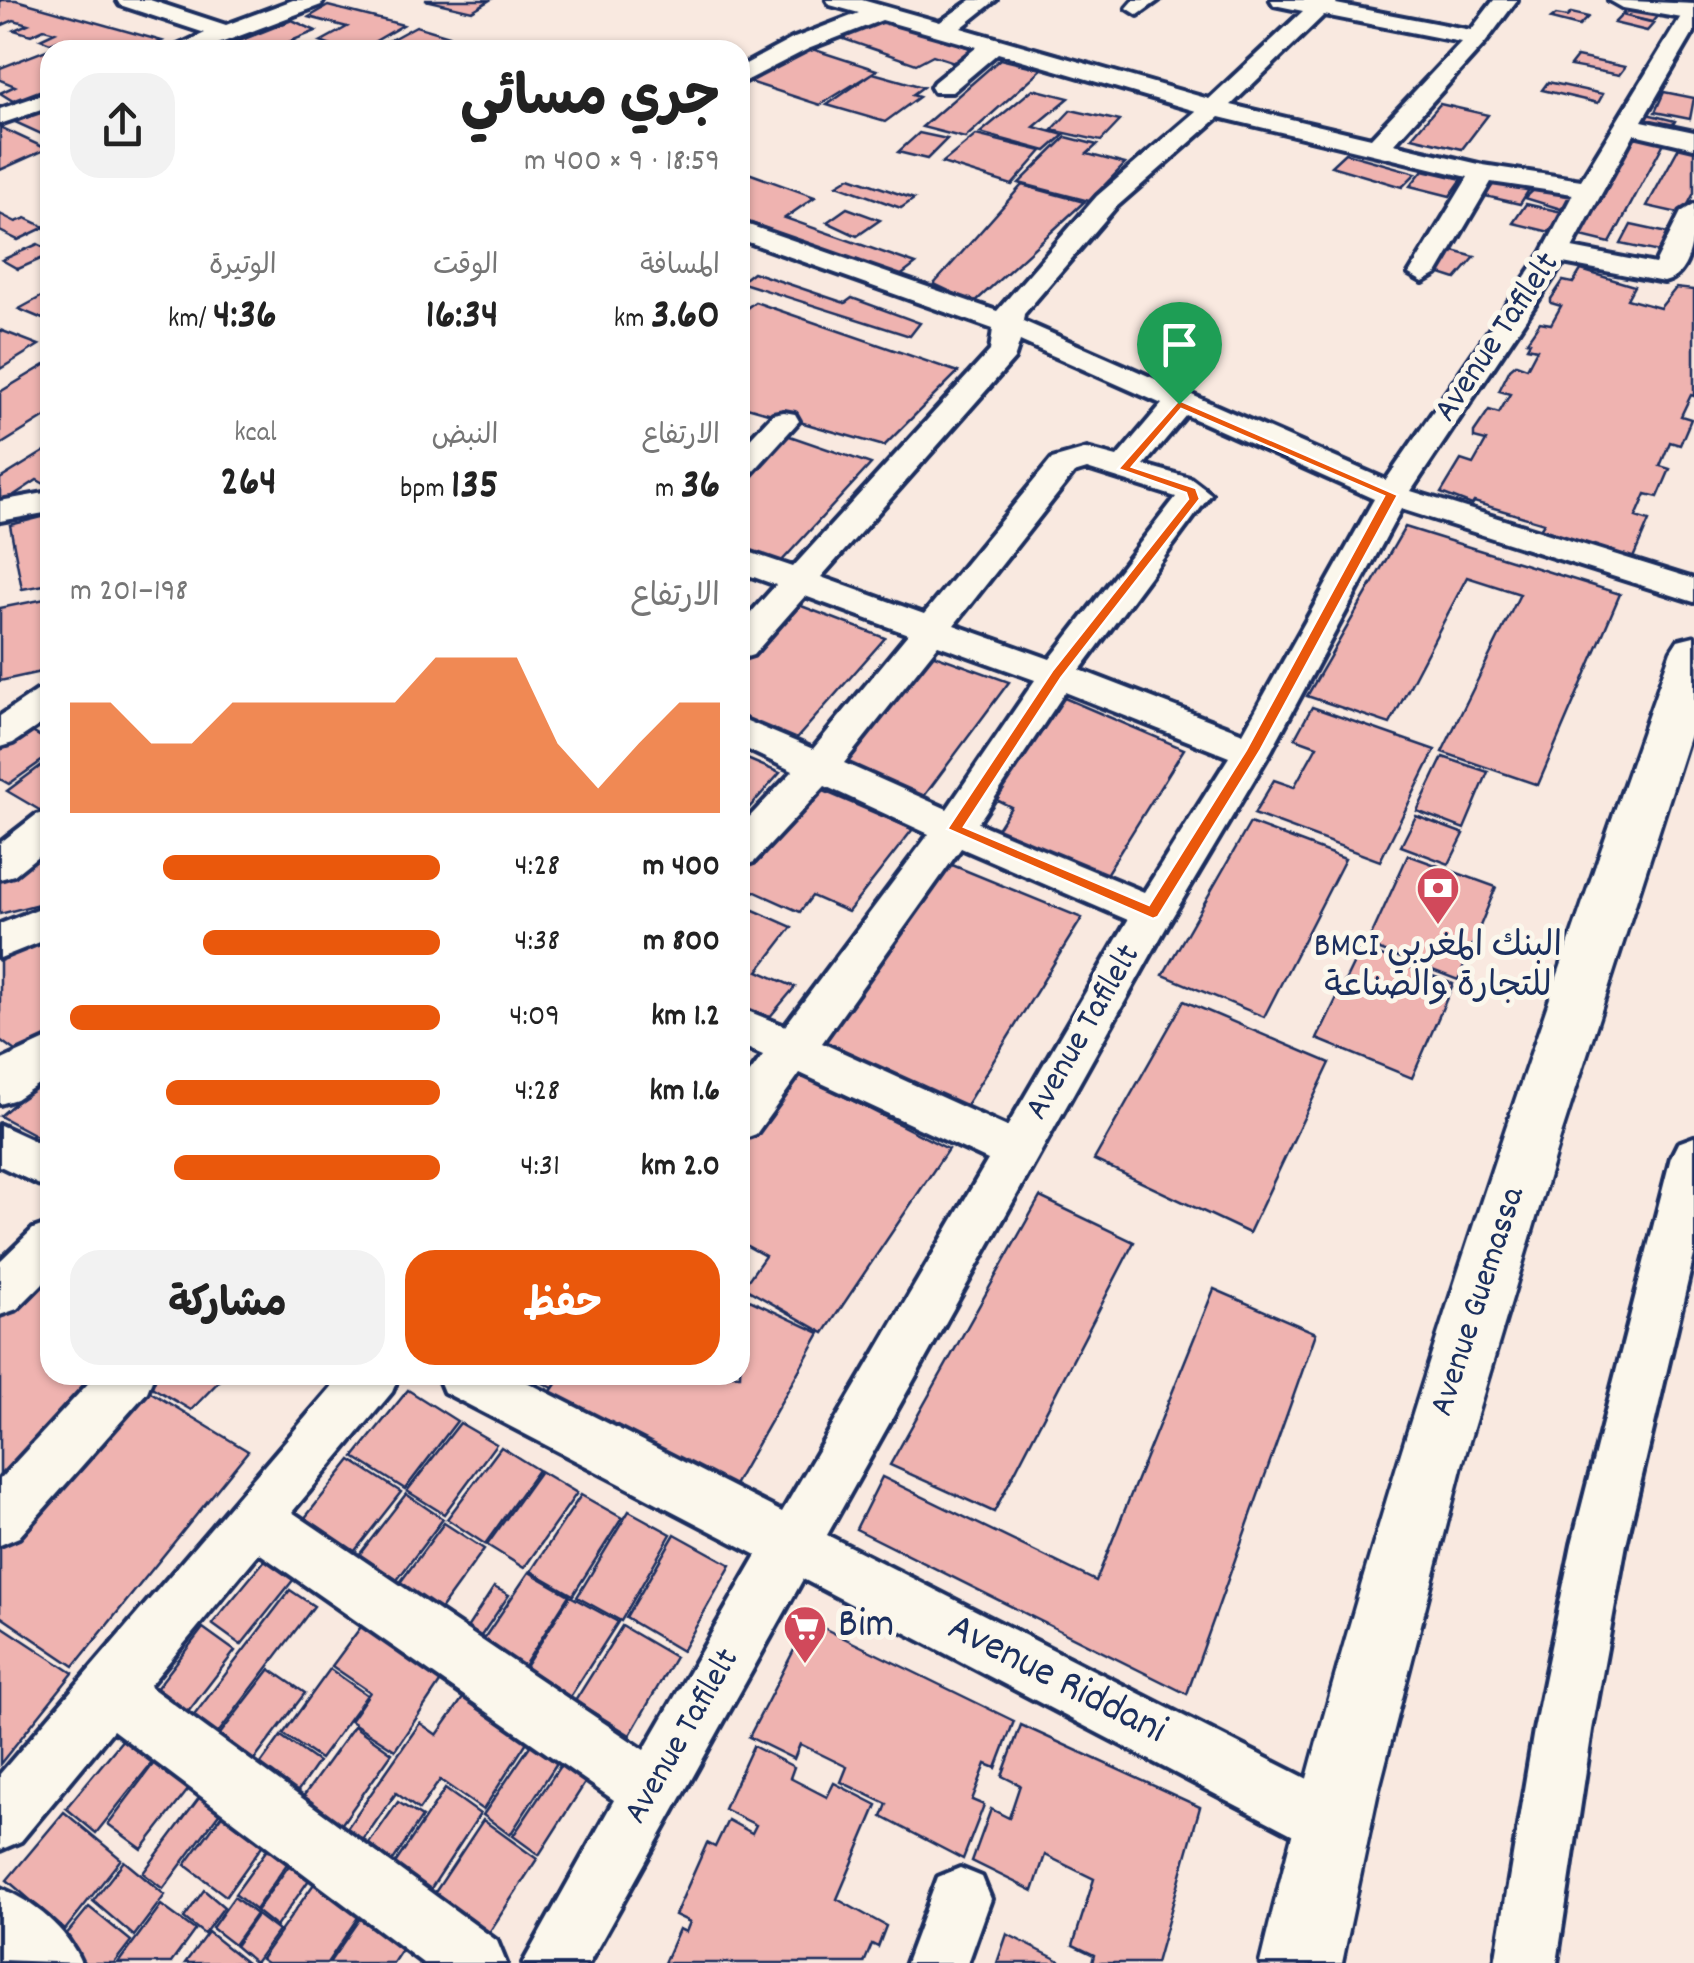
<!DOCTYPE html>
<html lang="ar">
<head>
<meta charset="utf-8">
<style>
	body { margin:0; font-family:Dekko,"Playpen Sans Arabic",sans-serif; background:#f2f2f2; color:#222; direction:rtl; height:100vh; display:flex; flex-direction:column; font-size:38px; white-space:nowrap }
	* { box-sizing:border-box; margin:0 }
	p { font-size:32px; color:#767676 }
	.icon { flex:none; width:55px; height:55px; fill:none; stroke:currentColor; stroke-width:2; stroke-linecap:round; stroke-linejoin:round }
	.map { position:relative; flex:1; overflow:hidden; direction:ltr }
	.panel { position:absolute; left:40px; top:40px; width:710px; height:1345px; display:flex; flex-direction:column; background:#fff; border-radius:30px; box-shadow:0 2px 8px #0004; direction:rtl }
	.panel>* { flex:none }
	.pin { position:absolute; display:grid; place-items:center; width:85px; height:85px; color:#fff; margin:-102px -42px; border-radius:50% 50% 50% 0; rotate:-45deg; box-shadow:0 0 10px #0007 }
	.pin .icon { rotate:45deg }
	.round { display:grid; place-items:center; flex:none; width:105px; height:105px; border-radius:30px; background:#f2f2f2 }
	.overview { display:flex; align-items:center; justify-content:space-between; height:170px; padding:0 30px }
	h1 { font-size:55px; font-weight:700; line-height:75px }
	.stats { display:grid; grid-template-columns:repeat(3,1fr); gap:15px; height:170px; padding:10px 30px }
	.stats div { display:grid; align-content:center }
	.stats b { font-size:42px; font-weight:700 }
	.stats small { font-size:28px; font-weight:400 }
	.stats p { font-size:28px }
	.chart { height:280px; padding:20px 30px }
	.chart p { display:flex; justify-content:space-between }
	.chart svg { width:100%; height:180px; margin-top:10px; fill:#ea580c; opacity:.7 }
	.cta { display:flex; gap:20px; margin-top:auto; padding:20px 30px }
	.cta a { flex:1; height:115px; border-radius:30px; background:#ea580c; color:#fff; font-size:40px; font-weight:700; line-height:115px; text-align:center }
	.cta a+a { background:#f2f2f2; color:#222 }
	ul { padding:0 30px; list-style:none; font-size:32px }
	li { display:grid; grid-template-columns:160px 120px 1fr; align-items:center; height:75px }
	li i { height:25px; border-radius:12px; background:#ea580c }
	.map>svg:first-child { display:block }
	.building { fill:#efb3b0; stroke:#1b2f5e; stroke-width:2.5 }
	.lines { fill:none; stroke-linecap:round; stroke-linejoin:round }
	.minor-casing { stroke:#1b2f5e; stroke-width:8 }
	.tertiary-casing { stroke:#1b2f5e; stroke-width:8 }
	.secondary-casing { stroke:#1b2f5e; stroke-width:7 }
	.minor { fill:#fbf7ec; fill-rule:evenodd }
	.tertiary { fill:#fbf7ec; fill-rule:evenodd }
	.secondary { fill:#fbf7ec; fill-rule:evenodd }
	.route { fill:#ea580c; stroke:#fff; stroke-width:2.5; fill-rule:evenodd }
	.labels { text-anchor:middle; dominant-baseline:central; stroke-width:10; stroke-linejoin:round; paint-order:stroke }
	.street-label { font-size:35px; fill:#1b2f5e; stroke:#fbf7ec }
	.poi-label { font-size:35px; fill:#1b2f5e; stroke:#fbf7ec }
	.near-poi-label { font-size:42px; fill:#1b2f5e; stroke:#fbf7ec; text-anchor:start }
	.near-street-label { font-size:42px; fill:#1b2f5e; stroke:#fbf7ec }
</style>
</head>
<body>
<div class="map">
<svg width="1694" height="1963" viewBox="0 0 1694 1963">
	<rect width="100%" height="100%" fill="#f9e9e0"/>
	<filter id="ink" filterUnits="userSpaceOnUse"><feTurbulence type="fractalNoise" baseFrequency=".01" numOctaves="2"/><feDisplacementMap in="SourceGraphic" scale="20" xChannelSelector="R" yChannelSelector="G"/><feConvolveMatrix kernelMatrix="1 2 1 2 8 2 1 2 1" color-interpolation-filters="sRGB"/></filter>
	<g filter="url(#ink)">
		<g class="building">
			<polygon points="0,0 16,0 162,41 142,50 98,50 58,40 50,43 40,39 55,32 44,29 31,35 14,30 28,24 14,20 0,26"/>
			<polygon points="425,0 490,0 472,11"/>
			<polygon points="328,6 403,25 360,50 343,50 320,42 347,27 309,17"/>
			<polygon points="1628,6 1660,13 1652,22 1622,15"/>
			<polygon points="1571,13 1588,17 1579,26 1551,19 1556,15 1567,17"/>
			<polygon points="1622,15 1654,23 1647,31 1614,23"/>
			<polygon points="881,17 976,50 954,62 933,55 916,64 841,38"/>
			<polygon points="292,20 316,31 291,41 305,47 298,50 217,50"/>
			<polygon points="416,26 473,43 461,50 372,50"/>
			<polygon points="54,47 68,50 50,50 50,87 13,101 0,93 15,86 0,80 0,68"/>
			<polygon points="809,48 877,70 820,105 750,82"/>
			<polygon points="1577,57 1625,67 1619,75 1570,66"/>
			<polygon points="1000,59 1042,69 965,138 922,127"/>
			<polygon points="873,73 923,87 912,95 919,97 885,122 827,105"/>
			<polygon points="1548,82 1603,94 1598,103 1542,90"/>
			<polygon points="1033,89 1069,98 1034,127 1064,135 1046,151 980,133"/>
			<polygon points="1664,92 1694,98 1690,119 1655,112"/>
			<polygon points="1440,104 1488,115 1462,149 1412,137"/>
			<polygon points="47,108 50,138 15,122"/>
			<polygon points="1071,110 1120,121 1101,141 1052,130"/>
			<polygon points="1639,112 1675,121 1668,133 1630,124"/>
			<polygon points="0,127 47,149 0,170"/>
			<polygon points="1632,131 1666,139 1610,243 1573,234"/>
			<polygon points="919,133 947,139 927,159 898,152"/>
			<polygon points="976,135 1042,151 1012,185 942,163"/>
			<polygon points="1066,137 1097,145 1087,154 1125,164 1089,201 1019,183"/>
			<polygon points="1683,140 1694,143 1694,193 1683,214 1647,206"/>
			<polygon points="1345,153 1416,173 1402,187 1331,166"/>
			<polygon points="740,170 815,197 785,218 916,264 899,277 740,219"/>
			<polygon points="1423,170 1462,179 1450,196 1410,186"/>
			<polygon points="850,177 914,199 901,208 837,185"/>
			<polygon points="1498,177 1532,185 1520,204 1485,196"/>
			<polygon points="1022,185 1084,202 974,303 934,284"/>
			<polygon points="1538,186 1574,197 1561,209 1525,198"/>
			<polygon points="1526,204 1562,212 1550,232 1513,223"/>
			<polygon points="847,208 880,220 857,236 827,222"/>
			<polygon points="0,214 16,222 26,218 45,227 18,240 0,231"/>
			<polygon points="1631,225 1677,235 1669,254 1621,244"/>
			<polygon points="38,244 50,250 50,255 18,269 2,260"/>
			<polygon points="1453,251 1475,257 1456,279 1434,272"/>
			<polygon points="1581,270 1634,286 1627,299 1660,308 1676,288 1694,290 1694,396 1691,395 1681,416 1691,419 1680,445 1670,442 1660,466 1670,469 1658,497 1646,494 1636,517 1649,521 1633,558 1540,529 1544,523 1474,502 1472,505 1441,493 1461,460 1473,464 1486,441 1474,438 1474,432 1489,410 1499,413 1510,394 1499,391 1510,369 1516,364 1527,368 1537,349 1527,347 1530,342 1527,341 1540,322 1551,324 1561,306 1551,303 1551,299 1563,281 1573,283"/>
			<polygon points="753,272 845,303 852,298 920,323 910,336 740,282"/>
			<polygon points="50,292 50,322 19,309"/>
			<polygon points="755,302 958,372 884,446 740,405 740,313"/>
			<polygon points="0,330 39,345 0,369"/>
			<polygon points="50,362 50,414 0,445 0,392"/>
			<polygon points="784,434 871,464 779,564 740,551 740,481"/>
			<polygon points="50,448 50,487 37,480 5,501 0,498 0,479"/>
			<polygon points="50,515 50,584 22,589 10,525"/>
			<polygon points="1405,527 1620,594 1538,785 1442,752 1520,594 1467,577 1390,724 1307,696"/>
			<polygon points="50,598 50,670 0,681 0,608"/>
			<polygon points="791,602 885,638 790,746 740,725 740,657"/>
			<polygon points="918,649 1009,682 919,803 824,766"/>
			<polygon points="1055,694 1184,749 1102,881 995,832 1011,807 987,795"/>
			<polygon points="1312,707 1435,750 1380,861 1254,814 1274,780 1294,787 1317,746 1295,738"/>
			<polygon points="21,726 50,742 50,755 9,784 0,779 0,740"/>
			<polygon points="740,756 780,773 740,818"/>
			<polygon points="1443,757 1488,772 1464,829 1417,811"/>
			<polygon points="50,759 50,813 48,815 7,791"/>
			<polygon points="812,786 913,829 848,912 812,896 800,912 740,885 740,857"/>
			<polygon points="1416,816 1464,834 1449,864 1401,846"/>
			<polygon points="1250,823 1345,859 1264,1017 1163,975"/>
			<polygon points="50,834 50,901 0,914 0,872"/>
			<polygon points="1408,855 1496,887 1458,980 1367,945"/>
			<polygon points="940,860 1082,918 960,1115 807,1045"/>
			<polygon points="740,904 792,927 758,971 795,987 763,1025 740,1016"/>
			<polygon points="50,937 50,1041 15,1051 0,1040 0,960 28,943"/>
			<polygon points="1361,948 1453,984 1412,1078 1317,1039"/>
			<polygon points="1184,1001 1330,1063 1249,1233 1094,1160"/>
			<polygon points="794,1071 948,1149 824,1333 743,1287 765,1256 740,1242 740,1142"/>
			<polygon points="50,1073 50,1143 0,1116"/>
			<polygon points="1040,1197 1134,1242 994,1512 890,1465"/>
			<polygon points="50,1254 50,1375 113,1375 0,1483 0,1306"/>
			<polygon points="1214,1289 1316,1333 1187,1694 856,1529 882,1477 1096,1581"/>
			<polygon points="743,1297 820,1333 733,1487 549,1394 562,1375 740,1375"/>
			<polygon points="149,1375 225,1375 191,1410 143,1382"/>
			<polygon points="527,1375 562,1375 553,1388"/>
			<polygon points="139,1385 248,1451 74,1666 0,1616 0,1545"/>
			<polygon points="408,1390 457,1421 405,1489 354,1457"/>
			<polygon points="460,1423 496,1444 444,1514 407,1491"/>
			<polygon points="501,1447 538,1470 485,1544 447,1519"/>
			<polygon points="351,1460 401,1492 354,1552 304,1519"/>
			<polygon points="540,1471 577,1493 524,1568 487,1545"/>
			<polygon points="406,1494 443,1519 397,1580 359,1555"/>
			<polygon points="581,1495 622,1518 573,1595 531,1571"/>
			<polygon points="629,1511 671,1534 621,1621 577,1597"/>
			<polygon points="444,1523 484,1549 439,1611 399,1584"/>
			<polygon points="675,1534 731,1565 682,1651 626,1618"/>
			<polygon points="270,1554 298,1574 241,1645 212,1624"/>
			<polygon points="529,1572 569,1595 524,1666 483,1640"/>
			<polygon points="494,1587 509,1595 481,1636 467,1628"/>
			<polygon points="290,1590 314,1606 206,1749 182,1731"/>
			<polygon points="570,1596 618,1622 570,1697 525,1667"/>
			<polygon points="369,1616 450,1668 395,1750 350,1721 370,1692 332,1666"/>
			<polygon points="809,1621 1014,1721 996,1768 986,1764 972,1800 984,1805 963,1859 882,1817 887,1804 841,1782 847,1767 800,1744 794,1759 749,1737"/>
			<polygon points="0,1625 73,1673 0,1764"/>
			<polygon points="622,1626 675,1657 630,1735 575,1701"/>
			<polygon points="203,1628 235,1651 181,1721 149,1698"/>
			<polygon points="270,1669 305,1693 252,1763 217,1738"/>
			<polygon points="330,1669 367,1695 320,1759 283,1734"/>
			<polygon points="470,1688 534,1731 483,1810 440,1780 419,1810 396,1793 361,1843 345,1831 420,1723 437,1735"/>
			<polygon points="1021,1725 1200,1807 1156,1963 1092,1963 1094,1955 1073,1945 1094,1879 1045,1855 1033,1891 972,1861 991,1809 1009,1818 1020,1785 1002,1776"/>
			<polygon points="354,1726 392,1753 336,1832 297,1805"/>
			<polygon points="129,1732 159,1754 96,1833 66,1808"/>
			<polygon points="538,1734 564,1752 510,1835 483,1815"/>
			<polygon points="281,1736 318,1762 295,1795 258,1768"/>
			<polygon points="753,1746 794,1767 790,1778 827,1797 834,1783 877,1805 837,1899 886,1926 878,1947 872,1944 864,1963 664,1963 679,1929 686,1932 690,1922 675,1915 707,1843 715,1847 728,1820 752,1833 756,1825 724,1809"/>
			<polygon points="568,1754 592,1772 539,1855 513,1836"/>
			<polygon points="160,1755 195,1781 142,1849 108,1824"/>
			<polygon points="445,1789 480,1814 428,1893 392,1868"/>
			<polygon points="205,1790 226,1804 163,1889 143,1873"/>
			<polygon points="398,1802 422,1817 384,1874 360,1856"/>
			<polygon points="229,1805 269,1836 226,1896 185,1865"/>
			<polygon points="64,1812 121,1859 65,1930 7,1880"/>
			<polygon points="483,1820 537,1859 485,1939 432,1897"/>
			<polygon points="276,1837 296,1851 255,1910 235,1894"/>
			<polygon points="298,1853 318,1867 276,1927 256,1911"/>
			<polygon points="124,1861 165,1895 134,1936 93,1901"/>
			<polygon points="323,1871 367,1904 327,1963 267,1963 261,1959"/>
			<polygon points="204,1890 224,1907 204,1934 184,1918"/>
			<polygon points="234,1897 256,1914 234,1945 212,1928"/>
			<polygon points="161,1905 195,1930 171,1963 118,1963"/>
			<polygon points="369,1905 410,1937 393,1963 329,1963"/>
			<polygon points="89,1907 131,1941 114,1963 85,1963 60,1942"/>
			<polygon points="257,1915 278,1931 255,1963 235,1946"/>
			<polygon points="208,1932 247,1963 185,1963"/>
			<polygon points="1007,1934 1064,1963 997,1963"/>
		</g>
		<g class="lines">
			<g class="minor-casing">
				<g id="minor">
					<polygon points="117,0 150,0 226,25 293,0 324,0 321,5 202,50 169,50 205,33 120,5"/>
					<path d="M 827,0 L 862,0 L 940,22 L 971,0 L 996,0 L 961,28 L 1209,99 L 1303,11 L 1274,5 L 1271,0 L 1338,0 L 1336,4 L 1471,30 L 1494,0 L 1517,0 L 1485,43 L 1394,144 L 1483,165 L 1581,180 L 1683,13 L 1694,6 L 1694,32 L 1642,121 L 1694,132 L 1694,148 L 1634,134 L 1572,248 L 1655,264 L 1681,212 L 1694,204 C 1694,229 1694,275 1664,282 L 1563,263 L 1411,491 L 1694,579 L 1694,602 L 1401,509 L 1271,751 L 1168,924 L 827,1535 L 1351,1801 L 1360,1822 L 1351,1843 L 1330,1852 L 1309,1843 L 803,1579 L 589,1963 L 523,1963 L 614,1800 L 259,1553 L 149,1686 L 497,1941 L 506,1963 L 423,1963 L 113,1730 L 21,1841 L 0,1850 L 0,1774 L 342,1375 L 399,1375 L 392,1392 L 292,1512 L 644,1750 L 757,1555 L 444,1392 L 437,1375 L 513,1375 L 782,1512 L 988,1160 L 800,1073 L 756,1134 L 740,1140 L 740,1086 L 763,1055 L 740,1045 L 740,1008 L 785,1026 L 929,834 L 825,786 L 754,862 L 740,867 L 740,827 L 793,771 L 740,746 L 740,718 L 813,749 L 908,634 L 805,596 L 753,655 L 740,659 L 740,625 L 776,585 L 740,572 L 740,549 L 793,567 L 990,351 L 993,329 L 740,239 L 740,222 L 997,311 L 1097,196 L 1196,111 L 998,53 L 952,92 L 934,92 L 931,87 L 934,82 L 977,47 L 882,20 L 808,49 L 740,84 L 740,67 L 792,39 L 859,13 L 830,5 ZM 1324,15 L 1461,42 L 1371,138 L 1231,105 ZM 1219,117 L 1468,177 L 1409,274 L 1423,282 L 1437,274 L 1491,182 L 1573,194 L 1542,253 L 1386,480 L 1023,321 L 1024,314 L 1115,208 ZM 1020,341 L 1162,404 L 1117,457 L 1087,449 L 1052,459 L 924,614 L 821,577 L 1014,359 ZM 1186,415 L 1374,499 L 1243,733 L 1080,670 L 1211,494 L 1190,478 L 1144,465 ZM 1087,469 L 1176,497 L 1050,659 L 954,625 L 1074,473 ZM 938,645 L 1035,680 L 947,809 L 844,763 ZM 1065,692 L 1229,757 L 1144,892 L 978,823 ZM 961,848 L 1128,920 L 1007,1127 L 822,1043 Z"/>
					<polygon points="1134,0 1159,0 1138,15 1127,8"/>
					<polygon points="50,92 50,107 0,124 0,109"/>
					<polygon points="784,412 795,414 799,421 751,474 740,477 740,449 773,414"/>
					<polygon points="50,492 50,512 0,521 0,501"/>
					<polygon points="50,688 50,718 13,743 0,747 0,716 37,691"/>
					<polygon points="50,811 50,846 14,875 0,879 0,843 36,815"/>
					<polygon points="50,904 50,938 0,958 0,924"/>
					<polygon points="50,1038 50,1076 16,1099 0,1104 0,1061"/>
					<polygon points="0,1125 50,1148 50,1190 0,1166"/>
					<polygon points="1694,1137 1694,1255 1626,1544 1592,1730 1557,1963 1495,1963 1534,1730 1572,1544 1671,1157 1678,1143"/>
					<polygon points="50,1223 50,1276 17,1309 0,1315 0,1261 33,1229"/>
					<polygon points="96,1375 154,1375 147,1392 19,1537 0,1545 0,1479"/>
					<polygon points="960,1868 982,1877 991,1899 968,1963 906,1963 938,1877"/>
					<path d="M 0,1888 C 34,1902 67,1929 81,1963 L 0,1960 Z"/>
				</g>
			</g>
			<g class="tertiary-casing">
				<polygon id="tertiary" points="1609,0 1694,4 1694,20 1623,8"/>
			</g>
			<g class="secondary-casing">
				<path id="secondary" d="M 1694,636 L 1694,722 L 1560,1138 L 1462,1465 L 1377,1796 L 1342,1963 L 1260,1963 C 1368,1514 1518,1086 1671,651 L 1678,640 Z"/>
			</g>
			<use href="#minor" class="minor"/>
			<use href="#tertiary" class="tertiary"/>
			<use href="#secondary" class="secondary"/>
		</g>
	</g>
	<path class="route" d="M 1179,400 L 1398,495 L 1260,751 L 1158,917 L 1153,919 L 947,829 L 1052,671 L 1188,499 L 1186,493 L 1118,469 ZM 1181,409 L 1384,496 L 1246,750 L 1149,905 L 964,827 L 1061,678 L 1200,499 L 1196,488 L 1132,467 Z"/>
	<defs>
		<g id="bank-pin" transform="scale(2.25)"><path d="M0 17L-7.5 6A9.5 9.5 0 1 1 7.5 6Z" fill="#d1495b" stroke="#fbf7ec"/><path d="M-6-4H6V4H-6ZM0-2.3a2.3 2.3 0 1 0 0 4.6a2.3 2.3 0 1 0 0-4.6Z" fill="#fff"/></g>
		<g id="supermarket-pin" transform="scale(2.25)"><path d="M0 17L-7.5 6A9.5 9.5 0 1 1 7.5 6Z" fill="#d1495b" stroke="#fbf7ec"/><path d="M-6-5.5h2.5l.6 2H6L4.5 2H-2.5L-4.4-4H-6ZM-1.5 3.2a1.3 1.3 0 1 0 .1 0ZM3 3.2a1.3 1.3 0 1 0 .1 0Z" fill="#fff"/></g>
	</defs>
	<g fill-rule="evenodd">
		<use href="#bank-pin" x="1438" y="888"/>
		<use href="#supermarket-pin" x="805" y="1627"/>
	</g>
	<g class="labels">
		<g class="street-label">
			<text transform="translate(1498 338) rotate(-56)">Avenue Tafilelt</text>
			<text transform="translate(1084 1033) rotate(-60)">Avenue Tafilelt</text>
			<text transform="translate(1479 1302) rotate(-72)">Avenue Guemassa</text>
			<text transform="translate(683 1737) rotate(-60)">Avenue Tafilelt</text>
		</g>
		<g class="poi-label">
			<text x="1438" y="948">BMCI البنك المغربي<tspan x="1438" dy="40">للتجارة والصناعة</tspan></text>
		</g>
		<g class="near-poi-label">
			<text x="838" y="1627">Bim</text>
		</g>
		<g class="near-street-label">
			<text transform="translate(1056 1681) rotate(27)">Avenue Riddani</text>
		</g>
	</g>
</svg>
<div class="pin" style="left:1179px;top:404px;background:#1e9e55"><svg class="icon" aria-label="arrive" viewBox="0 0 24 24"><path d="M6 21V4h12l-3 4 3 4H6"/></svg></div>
<section class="panel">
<div class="overview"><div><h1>جري مسائي</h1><p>18:59 · 9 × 400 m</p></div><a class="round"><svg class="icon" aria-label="share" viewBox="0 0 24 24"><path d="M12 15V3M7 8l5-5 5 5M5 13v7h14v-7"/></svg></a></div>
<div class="stats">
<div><p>المسافة</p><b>3.60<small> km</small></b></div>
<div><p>الوقت</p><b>16:34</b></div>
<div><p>الوتيرة</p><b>4:36<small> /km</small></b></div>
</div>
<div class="stats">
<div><p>الارتفاع</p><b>36<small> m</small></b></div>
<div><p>النبض</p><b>135<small> bpm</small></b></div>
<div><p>kcal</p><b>264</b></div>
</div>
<div class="chart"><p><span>الارتفاع</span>198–201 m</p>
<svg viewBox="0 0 160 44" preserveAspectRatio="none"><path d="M0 44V17L10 17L20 27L30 27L40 17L50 17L60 17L70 17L80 17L90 6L100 6L110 6L120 27L130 38L140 27L150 17L160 17V44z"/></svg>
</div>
<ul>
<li><b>400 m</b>4:28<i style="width:75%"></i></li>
<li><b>800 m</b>4:38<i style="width:64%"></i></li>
<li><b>1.2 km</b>4:09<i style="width:100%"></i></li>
<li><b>1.6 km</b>4:28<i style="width:74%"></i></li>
<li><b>2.0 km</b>4:31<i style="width:72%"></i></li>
</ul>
<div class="cta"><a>حفظ</a><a>مشاركة</a></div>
</section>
</div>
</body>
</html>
